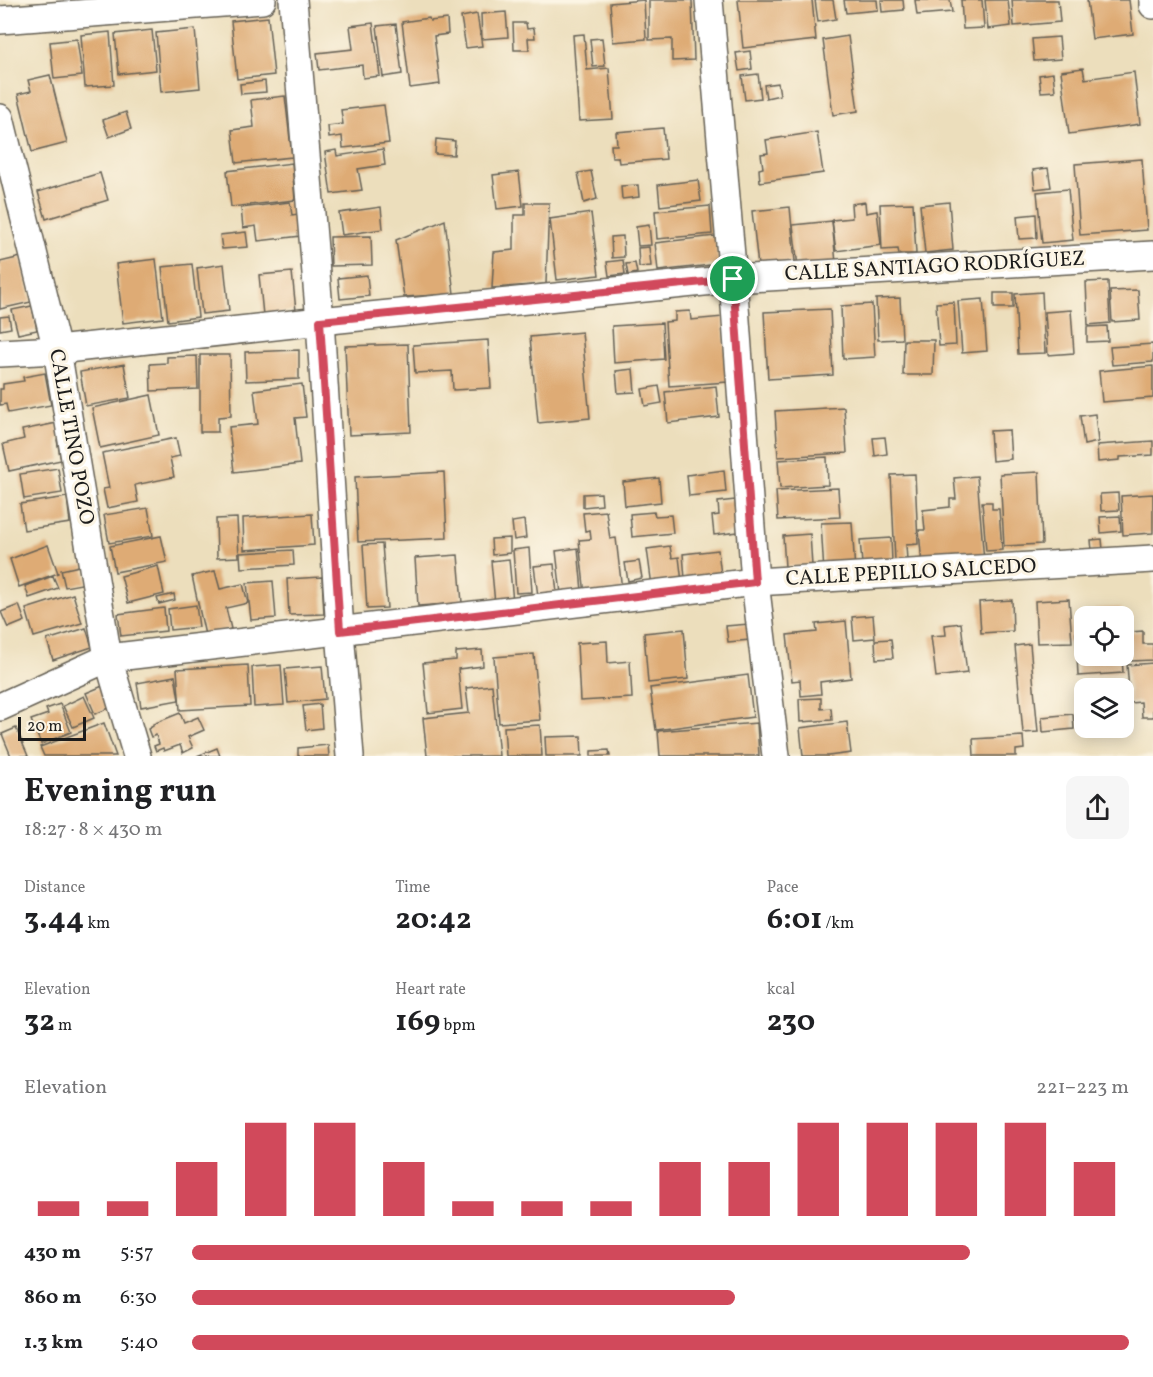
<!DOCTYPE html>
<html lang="en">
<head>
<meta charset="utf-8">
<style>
	body { margin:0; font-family:Vollkorn,serif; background:#f6f6f6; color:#202124; height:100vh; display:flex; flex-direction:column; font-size:22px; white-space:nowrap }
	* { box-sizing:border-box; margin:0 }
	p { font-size:20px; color:#757577 }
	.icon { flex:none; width:33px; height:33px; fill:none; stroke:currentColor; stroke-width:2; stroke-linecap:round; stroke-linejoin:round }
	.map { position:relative; height:756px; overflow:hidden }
	.drawer { display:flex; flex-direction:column; background:#fff; flex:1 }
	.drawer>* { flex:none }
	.tools { position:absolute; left:1074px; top:606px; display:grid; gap:12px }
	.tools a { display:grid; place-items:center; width:60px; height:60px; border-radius:12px; background:#fff; box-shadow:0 3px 15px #0003; font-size:30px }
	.scale { position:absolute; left:18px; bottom:15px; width:68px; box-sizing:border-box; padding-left:6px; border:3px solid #1c1c1c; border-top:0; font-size:16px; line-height:21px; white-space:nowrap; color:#1c1c1c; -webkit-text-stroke:4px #fcf5e5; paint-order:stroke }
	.pin { position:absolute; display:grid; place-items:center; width:51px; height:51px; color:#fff; margin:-26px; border:3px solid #fff; border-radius:50%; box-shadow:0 2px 6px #0007 }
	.round { display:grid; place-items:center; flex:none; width:63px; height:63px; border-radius:12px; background:#f6f6f6 }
	.overview { display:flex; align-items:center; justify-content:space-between; height:102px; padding:0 24px }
	h1 { font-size:33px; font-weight:700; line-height:45px }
	.metrics { display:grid; grid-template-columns:repeat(3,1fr); gap:9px; height:102px; padding:6px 24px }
	.metrics div { display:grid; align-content:center }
	.metrics b { font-size:30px; font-weight:700 }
	.metrics small { font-size:16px; font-weight:400 }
	.metrics p { font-size:16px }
	.chart { height:168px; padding:12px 24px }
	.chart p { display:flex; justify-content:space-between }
	.chart svg { width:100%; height:108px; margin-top:6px; stroke:#d1495b; stroke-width:6 }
	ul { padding:0 24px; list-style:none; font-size:20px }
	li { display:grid; grid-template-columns:96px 72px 1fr; align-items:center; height:45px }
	li i { height:15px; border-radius:8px; background:#d1495b }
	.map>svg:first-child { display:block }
	.building { fill:#deab75 }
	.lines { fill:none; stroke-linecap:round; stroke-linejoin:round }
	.minor-casing { stroke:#656054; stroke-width:30 }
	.minor { stroke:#fff; stroke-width:27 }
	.route-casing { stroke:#fff; stroke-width:12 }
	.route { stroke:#d1495b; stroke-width:8 }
	.labels { text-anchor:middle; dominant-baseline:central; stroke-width:6; stroke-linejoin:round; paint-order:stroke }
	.street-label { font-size:21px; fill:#1c1c1c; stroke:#fcf5e5 }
</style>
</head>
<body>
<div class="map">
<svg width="1153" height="756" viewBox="0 0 1153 756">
	<rect width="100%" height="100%" fill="#fcf5e5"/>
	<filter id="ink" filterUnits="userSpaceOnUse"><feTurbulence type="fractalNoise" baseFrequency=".0167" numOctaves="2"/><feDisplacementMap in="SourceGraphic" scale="12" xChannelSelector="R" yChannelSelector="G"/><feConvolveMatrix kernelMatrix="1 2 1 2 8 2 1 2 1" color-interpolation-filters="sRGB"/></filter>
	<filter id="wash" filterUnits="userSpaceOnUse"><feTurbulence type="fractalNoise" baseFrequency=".008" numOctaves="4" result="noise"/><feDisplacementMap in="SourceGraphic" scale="24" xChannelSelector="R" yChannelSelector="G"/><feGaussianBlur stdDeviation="1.35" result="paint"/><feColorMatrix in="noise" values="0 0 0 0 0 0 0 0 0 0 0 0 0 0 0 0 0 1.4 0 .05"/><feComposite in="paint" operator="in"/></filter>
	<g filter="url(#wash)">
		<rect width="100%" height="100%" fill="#ecdebc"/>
		<g id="blocks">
			<g class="building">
				<polygon points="644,0 646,39 613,42 610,3"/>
				<polygon points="649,0 692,0 694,60 672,61 672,39 649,40"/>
				<polygon points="738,0 812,0 816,40 743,48"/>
				<polygon points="815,0 833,0 836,19 818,22"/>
				<polygon points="844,0 877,0 878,10 846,13"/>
				<polygon points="881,0 903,0 904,10 882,12"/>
				<polygon points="915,0 950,0 952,12 917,15"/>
				<polygon points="961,0 982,0 984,28 963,29"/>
				<polygon points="985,0 1008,0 1011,26 988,29"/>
				<polygon points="1012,0 1058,0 1060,22 1014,26"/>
				<polygon points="1087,0 1129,0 1133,34 1092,39"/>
				<polygon points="506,12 508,37 482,39 481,14"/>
				<polygon points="477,14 482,46 466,48 461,17"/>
				<polygon points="268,17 274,75 237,79 231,21"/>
				<polygon points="429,18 430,21 447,19 448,34 434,36 440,84 410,88 402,22"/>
				<polygon points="373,23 380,76 363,78 362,65 319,70 317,53 353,49 350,26"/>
				<polygon points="513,23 526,23 527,29 534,28 535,38 528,38 529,50 514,50"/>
				<polygon points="396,24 402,74 383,77 377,26"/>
				<polygon points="195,29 200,88 161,92 156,33"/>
				<polygon points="152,30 156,70 119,74 115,34"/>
				<polygon points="110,32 114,85 85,87 81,35"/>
				<polygon points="584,34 587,70 609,68 613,119 579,121 573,35"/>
				<polygon points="848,36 858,111 833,115 823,40"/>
				<polygon points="1059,37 1061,59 1034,61 1032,39"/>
				<polygon points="602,38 605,66 593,67 590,39"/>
				<polygon points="77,39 82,76 54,79 50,42"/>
				<polygon points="750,51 752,69 739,71 736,53"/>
				<polygon points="1083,68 1085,79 1134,72 1140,124 1069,134 1061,71"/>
				<polygon points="1053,73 1055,91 1041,92 1039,75"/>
				<polygon points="758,74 761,98 745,100 742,76"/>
				<polygon points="50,75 67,143 32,152 18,94 31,91 28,80"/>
				<polygon points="265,81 266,92 241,94 240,84"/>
				<polygon points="778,83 780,95 766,98 764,85"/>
				<polygon points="285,96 292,157 236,163 232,130 254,127 251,100"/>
				<polygon points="384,105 389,143 343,148 342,136 329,138 328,126 343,124 341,110"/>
				<polygon points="126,112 131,129 109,137 103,120"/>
				<polygon points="663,128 666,159 619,163 618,157 612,157 611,145 617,145 616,132"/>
				<polygon points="817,132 823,173 760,182 759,169 763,168 761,154 768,153 766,140"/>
				<polygon points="436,139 455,141 454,155 435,154"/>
				<polygon points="383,149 385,165 358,169 362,190 331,194 325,152 336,150 337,156"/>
				<polygon points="1142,159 1147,230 1080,235 1075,164"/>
				<polygon points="292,163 295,200 231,207 227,171"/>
				<polygon points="1048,168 1051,187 1035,189 1033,170"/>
				<polygon points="591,171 597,199 584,203 578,173"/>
				<polygon points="519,172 523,206 497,209 493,175"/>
				<polygon points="100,173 108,200 46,219 38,192"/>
				<polygon points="698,180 701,201 660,206 658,185"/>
				<polygon points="638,185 639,197 622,199 621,186"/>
				<polygon points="1068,189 1073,240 1042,243 1037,192"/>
				<polygon points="290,202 292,215 298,214 301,236 258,241 256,226 243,228 241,208"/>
				<polygon points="865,202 866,213 877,211 881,245 836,251 832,220 852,218 851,204"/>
				<polygon points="949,202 953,250 925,253 920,205"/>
				<polygon points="525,203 549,203 546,284 492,288 494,252 514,250 514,215 525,215"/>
				<polygon points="913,203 916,254 899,254 898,249 882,250 880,204"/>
				<polygon points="710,206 712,234 657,239 655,211"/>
				<polygon points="381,207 383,229 342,235 339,213"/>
				<polygon points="790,207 795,262 758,266 752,211"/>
				<polygon points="591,213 599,275 557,280 550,219"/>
				<polygon points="1036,214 1037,238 1019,239 1017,216"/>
				<polygon points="445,220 454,294 404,297 396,240"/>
				<polygon points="832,221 836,263 798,267 793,225"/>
				<polygon points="649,225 651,245 638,246 636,227"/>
				<polygon points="246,232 248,247 222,249 220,235"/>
				<polygon points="371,236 372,265 331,266 330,237"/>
				<polygon points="623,236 624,257 612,258 611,237"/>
				<polygon points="715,236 719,264 658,271 655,243"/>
				<polygon points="649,247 651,266 639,267 638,248"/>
				<polygon points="21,257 31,302 0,309 0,262"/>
				<polygon points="156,259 163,318 123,323 116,264"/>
				<polygon points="623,260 625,274 609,276 607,262"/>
				<polygon points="635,263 637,273 628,275 626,264"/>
				<polygon points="192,264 198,317 168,321 162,267"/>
				<polygon points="224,264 229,311 202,314 197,268"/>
				<polygon points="292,272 296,311 263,315 259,275"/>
				<polygon points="367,275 369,296 340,299 338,278"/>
				<polygon points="1108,281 1110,323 1088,325 1086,282"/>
				<polygon points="1138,290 1140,320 1112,322 1110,291"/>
				<polygon points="1042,292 1045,353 1018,354 1015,294"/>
				<rect x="994" y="293" width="19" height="15"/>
				<polygon points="900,298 902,339 878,340 876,299"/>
				<polygon points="983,299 987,351 962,353 958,301"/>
				<polygon points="954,302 956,345 939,346 936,303"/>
				<polygon points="872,304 875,357 843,359 841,306"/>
				<polygon points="32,306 37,330 18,334 12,310"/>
				<polygon points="830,309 833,375 768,379 764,312"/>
				<polygon points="1071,310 1074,353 1048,355 1045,312"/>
				<polygon points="690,311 691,320 723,317 728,382 669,386 665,322 675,321 675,312"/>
				<polygon points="9,316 11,328 0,330 0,317"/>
				<polygon points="662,323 664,359 614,363 612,326"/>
				<polygon points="1107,326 1108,341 1087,342 1087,327"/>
				<polygon points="582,332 590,418 538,423 530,337"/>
				<polygon points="488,340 491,388 453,390 452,371 415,373 413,345"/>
				<polygon points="904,340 934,340 933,375 903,375"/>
				<polygon points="408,344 411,432 349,435 345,346"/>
				<polygon points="1153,344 1153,362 1112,365 1110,347"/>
				<polygon points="299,350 299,379 246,381 245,352"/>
				<polygon points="200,355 230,355 231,416 218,417 218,432 200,432"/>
				<polygon points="197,356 198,389 151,391 150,364 167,363 167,357"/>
				<polygon points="124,364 130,398 86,406 80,372"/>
				<polygon points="1153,366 1153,398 1102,402 1099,371"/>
				<polygon points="633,369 635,392 618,393 616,371"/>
				<polygon points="45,373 51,405 8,413 6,404 0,405 0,389 3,389 3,384 24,381 23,377"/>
				<polygon points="302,384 306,417 295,418 300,464 234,472 229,427 258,424 254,390"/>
				<polygon points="659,386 662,403 645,406 642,389"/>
				<polygon points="716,386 719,417 668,423 665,392"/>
				<polygon points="151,395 159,435 100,448 92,408"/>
				<polygon points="844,407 847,453 778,457 775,411"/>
				<polygon points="1095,414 1098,442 1084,445 1080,416"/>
				<polygon points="57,423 60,438 57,440 61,460 9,471 3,444 24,439 22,430"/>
				<polygon points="1009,430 1011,459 992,461 990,431"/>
				<polygon points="885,437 887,454 875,456 873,438"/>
				<polygon points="176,438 180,456 170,458 174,477 135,485 138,502 107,508 103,489 109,488 102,453"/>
				<polygon points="1153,441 1153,455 1120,457 1120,460 1098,462 1097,445"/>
				<polygon points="827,457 828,485 780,488 778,460"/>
				<polygon points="58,468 62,493 24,499 20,474"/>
				<polygon points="724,470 726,492 689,496 687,475"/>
				<polygon points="444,472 447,538 358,542 355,477"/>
				<polygon points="1039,472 1042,544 1004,546 1000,474"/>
				<polygon points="915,474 918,544 906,545 907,560 895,561 891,475"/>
				<polygon points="977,476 984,561 922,566 919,530 925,530 923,510 950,507 950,499 956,499 954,478"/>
				<polygon points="659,478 661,502 625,506 623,482"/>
				<polygon points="838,488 840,517 778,520 776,491"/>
				<polygon points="601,493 602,505 583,507 583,494"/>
				<polygon points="1118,493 1119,510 1101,511 1100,494"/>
				<polygon points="1153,494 1153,533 1123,535 1121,496"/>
				<polygon points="67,497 70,523 24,530 20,504"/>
				<polygon points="735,500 738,532 714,535 712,516 719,515 718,502"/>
				<polygon points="982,502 992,502 992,509 999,509 1002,550 986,551"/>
				<polygon points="148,508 153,536 109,543 104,515"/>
				<polygon points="606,511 610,539 616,538 622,590 585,595 579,540 591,539 590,530 585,531 583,513"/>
				<polygon points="654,512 655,516 671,515 673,533 632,537 630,514"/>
				<polygon points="312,514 314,545 244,550 243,518"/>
				<polygon points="1120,516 1121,531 1101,533 1100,517"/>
				<polygon points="237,518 239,557 217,558 216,519"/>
				<polygon points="524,520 526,538 514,540 512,522"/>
				<polygon points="852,522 855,572 824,573 821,523"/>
				<polygon points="810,534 812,566 785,567 783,536"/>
				<polygon points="161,536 167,562 115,572 110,546"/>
				<polygon points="510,538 510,553 492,555 491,539"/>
				<polygon points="891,538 892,562 862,564 860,540"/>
				<polygon points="1102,539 1103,550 1092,551 1091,540"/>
				<polygon points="382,544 387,608 367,609 363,545"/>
				<polygon points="48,545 58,573 19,587 10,559"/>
				<polygon points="670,546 672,558 679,557 682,582 652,586 647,549"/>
				<polygon points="529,548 532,592 516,593 513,550"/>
				<polygon points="578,548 582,591 561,594 556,551"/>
				<polygon points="293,550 294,565 241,568 240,553"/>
				<polygon points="718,550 721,575 685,579 683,554"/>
				<polygon points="458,555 462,603 418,606 415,558"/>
				<polygon points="509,559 513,602 495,604 491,561"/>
				<polygon points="639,561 642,578 628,581 625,563"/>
				<polygon points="554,564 557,594 538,596 534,566"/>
				<polygon points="84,565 87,583 65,587 61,570"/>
				<polygon points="158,566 164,594 128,603 121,576"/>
				<polygon points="215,571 220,589 243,584 248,603 226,608 231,629 205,635 192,576"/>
				<polygon points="53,576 58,588 29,598 25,586"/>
				<polygon points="322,577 324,614 289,615 287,579"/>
				<polygon points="273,581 276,618 251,620 247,583"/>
				<polygon points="73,594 82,623 34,637 26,609"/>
				<polygon points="174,594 175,600 159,604 157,598"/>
				<polygon points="1069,599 1072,642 1037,643 1035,601"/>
				<polygon points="1012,600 1013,631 981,633 979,602"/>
				<polygon points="19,605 25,621 8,628 1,612"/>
				<polygon points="196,605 199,627 170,630 168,609"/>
				<polygon points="164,608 166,631 121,636 118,614"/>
				<polygon points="1120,608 1120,616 1095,616 1095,609"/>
				<polygon points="873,615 875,638 854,640 852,617"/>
				<polygon points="846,621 851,678 820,682 821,694 801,696 800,680 792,681 787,635 817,632 816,624"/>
				<polygon points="961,623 967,673 936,677 931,636 946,635 945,625"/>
				<polygon points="749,624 750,640 728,642 726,626"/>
				<polygon points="86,628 92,647 53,660 47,640"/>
				<polygon points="684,629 688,679 648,683 644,633"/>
				<polygon points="1143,631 1143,644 1153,644 1153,660 1131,661 1130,632"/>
				<polygon points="1084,632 1084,656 1122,656 1123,673 1078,676 1076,633"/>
				<polygon points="891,639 893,658 876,659 875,640"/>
				<polygon points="607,641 608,663 630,661 632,698 580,701 577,643"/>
				<polygon points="1030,644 1038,732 1023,733 1015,646"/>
				<polygon points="482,650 483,666 458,669 462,709 428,713 423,663 456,660 456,652"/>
				<polygon points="534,654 540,720 499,723 494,657"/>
				<polygon points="1153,663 1153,717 1142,717 1141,702 1130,703 1127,665"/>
				<polygon points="248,665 250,706 180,710 177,669"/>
				<polygon points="281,665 284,705 254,707 252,667"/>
				<polygon points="322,666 325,699 288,703 285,669"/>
				<polygon points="748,675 753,717 656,730 650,688"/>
				<polygon points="175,676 179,700 141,707 137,683"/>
				<polygon points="105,685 114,706 95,714 86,693"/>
				<polygon points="492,685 499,756 427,756 423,718 469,713 466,688"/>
				<polygon points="84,696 94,718 73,727 63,706"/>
				<polygon points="821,698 821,709 831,708 832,720 800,722 799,699"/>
				<polygon points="60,704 71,732 41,744 31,720 48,714 46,709"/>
				<polygon points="320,704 322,728 306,730 303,706"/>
				<polygon points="180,713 184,723 198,717 204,730 188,737 193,748 183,753 180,745 164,751 163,748 156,751 154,746 159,744 156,735 151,737 148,729 153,726 153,724"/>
				<polygon points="1073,714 1074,729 1043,732 1042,717"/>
				<polygon points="847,722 851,753 828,756 803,756 800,728"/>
				<polygon points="104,723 116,756 44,756 40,747"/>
				<polygon points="757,723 759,756 660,756 658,731"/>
				<polygon points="540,725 542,756 506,756 504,727"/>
				<polygon points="16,728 28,756 11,756 2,734"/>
				<polygon points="581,736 582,756 546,756 545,737"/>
				<polygon points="1023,736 1024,749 1016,750 1016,756 974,756 973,739"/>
				<polygon points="328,745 329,756 298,756 298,748"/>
				<polygon points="217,748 220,756 197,756"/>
				<polygon points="609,750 610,756 591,756 591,751"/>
			</g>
		</g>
	</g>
	<g filter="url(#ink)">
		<use href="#blocks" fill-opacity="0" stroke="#656054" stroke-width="1.5"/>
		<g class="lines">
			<g class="minor-casing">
				<g id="minor">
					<polyline points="293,0 320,321 340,631 350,756"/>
					<polyline points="709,0 733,279 755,582 776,756"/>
					<polyline points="1153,0 1153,5"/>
					<polyline points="0,20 262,0"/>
					<polyline points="0,118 57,350 108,658 137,756"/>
					<polyline points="0,353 57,350 320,321 733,279 1153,255"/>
					<polyline points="0,707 108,658 755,582 1153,559"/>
				</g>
			</g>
			<use href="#minor" class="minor"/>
		</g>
	</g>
	<g class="lines" filter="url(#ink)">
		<g class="route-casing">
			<polygon id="route" points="733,279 755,582 340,631 320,321"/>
		</g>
		<use href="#route" class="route"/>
	</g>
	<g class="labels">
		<g class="street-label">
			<text transform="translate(935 267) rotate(-3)">CALLE SANTIAGO RODRÍGUEZ</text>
			<text transform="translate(71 437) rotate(80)">CALLE TINO POZO</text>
			<text transform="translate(911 573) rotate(-3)">CALLE PEPILLO SALCEDO</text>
		</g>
	</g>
</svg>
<div class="tools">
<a><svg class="icon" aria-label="locate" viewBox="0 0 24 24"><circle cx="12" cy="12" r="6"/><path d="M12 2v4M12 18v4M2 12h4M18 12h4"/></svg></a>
<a><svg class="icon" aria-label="layers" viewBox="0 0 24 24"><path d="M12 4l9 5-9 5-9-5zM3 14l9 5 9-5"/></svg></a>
</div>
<div class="scale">20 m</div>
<div class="pin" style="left:733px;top:279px;background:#1e9e55"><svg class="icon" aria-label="arrive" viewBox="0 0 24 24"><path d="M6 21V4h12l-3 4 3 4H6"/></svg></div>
</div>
<section class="drawer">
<div class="overview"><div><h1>Evening run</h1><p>18:27 · 8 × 430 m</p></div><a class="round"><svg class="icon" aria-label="share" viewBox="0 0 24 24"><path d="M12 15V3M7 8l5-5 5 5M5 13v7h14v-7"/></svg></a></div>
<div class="metrics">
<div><p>Distance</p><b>3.44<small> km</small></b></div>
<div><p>Time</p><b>20:42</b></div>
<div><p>Pace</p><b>6:01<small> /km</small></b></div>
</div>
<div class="metrics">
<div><p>Elevation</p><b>32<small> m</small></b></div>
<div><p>Heart rate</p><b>169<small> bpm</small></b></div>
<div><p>kcal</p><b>230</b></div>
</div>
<div class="chart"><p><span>Elevation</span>221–223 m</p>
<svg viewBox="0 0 160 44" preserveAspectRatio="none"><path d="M5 44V38M15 44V38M25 44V22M35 44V6M45 44V6M55 44V22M65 44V38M75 44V38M85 44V38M95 44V22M105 44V22M115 44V6M125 44V6M135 44V6M145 44V6M155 44V22"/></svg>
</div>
<ul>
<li><b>430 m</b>5:57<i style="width:83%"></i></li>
<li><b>860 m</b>6:30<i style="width:58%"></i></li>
<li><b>1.3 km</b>5:40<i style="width:100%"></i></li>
</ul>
</section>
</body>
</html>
